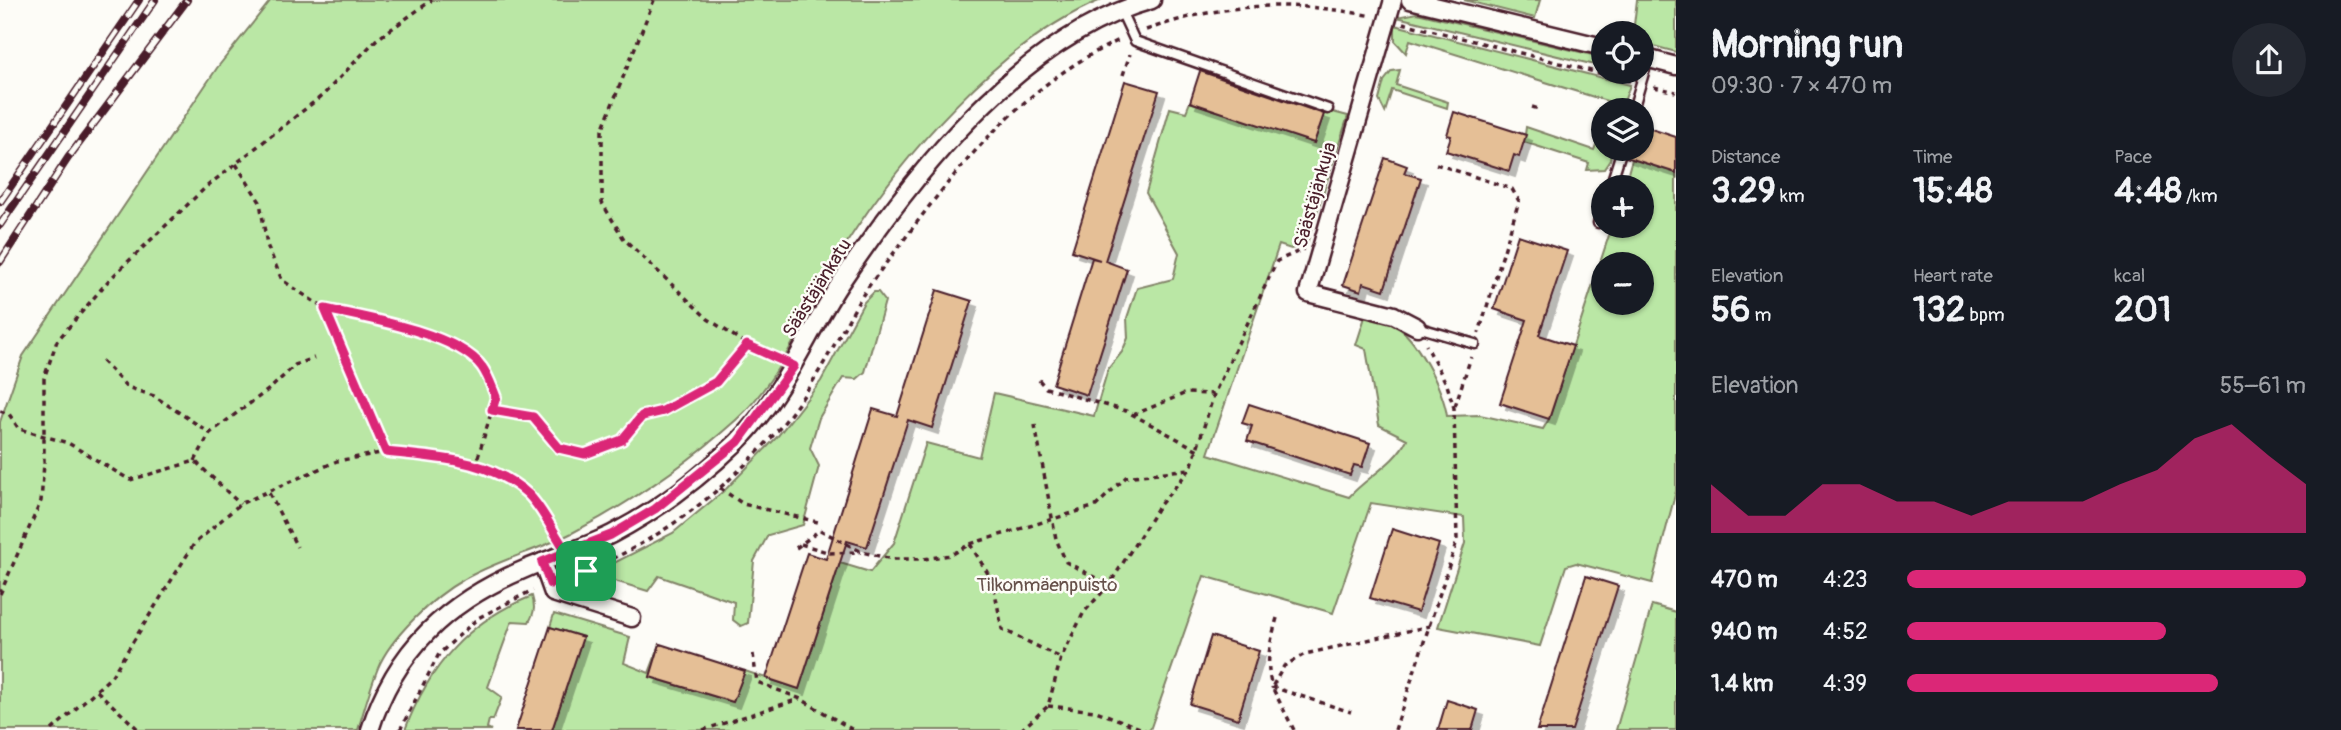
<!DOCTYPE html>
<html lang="en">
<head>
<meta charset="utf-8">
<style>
	body { margin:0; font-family:Pangolin,sans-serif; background:#242831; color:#f1f3f6; height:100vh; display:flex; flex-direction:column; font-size:26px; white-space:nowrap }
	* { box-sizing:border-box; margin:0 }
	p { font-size:23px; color:#9ea1a6 }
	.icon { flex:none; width:38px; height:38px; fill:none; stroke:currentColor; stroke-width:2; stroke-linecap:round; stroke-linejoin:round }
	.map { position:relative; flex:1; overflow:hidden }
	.sheet { display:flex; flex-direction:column; background:#171b24; width:665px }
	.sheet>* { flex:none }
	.fabs { position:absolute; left:1591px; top:21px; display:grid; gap:14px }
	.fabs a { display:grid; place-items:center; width:63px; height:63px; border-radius:50%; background:#171b24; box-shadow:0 2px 5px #0004; font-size:35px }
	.pin { position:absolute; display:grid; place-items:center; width:60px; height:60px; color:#fff; margin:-30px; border-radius:14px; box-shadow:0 4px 10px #0006 }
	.round { display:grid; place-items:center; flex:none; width:74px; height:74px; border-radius:37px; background:#242831 }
	.summary { display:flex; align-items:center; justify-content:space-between; height:119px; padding:0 35px }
	h1 { font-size:38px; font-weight:700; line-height:52px }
	.stats { display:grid; grid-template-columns:repeat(3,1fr); gap:10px; height:119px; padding:7px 35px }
	.stats div { display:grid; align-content:center }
	.stats b { font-size:35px; font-weight:700 }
	.stats small { font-size:19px; font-weight:400 }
	.stats p { font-size:19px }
	.chart { height:196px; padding:14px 35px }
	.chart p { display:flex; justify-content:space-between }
	.chart svg { width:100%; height:126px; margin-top:7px; fill:#db2777; opacity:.7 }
	ul { padding:0 35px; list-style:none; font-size:23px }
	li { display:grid; grid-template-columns:112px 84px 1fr; align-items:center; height:52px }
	li i { height:18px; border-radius:9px; background:#db2777 }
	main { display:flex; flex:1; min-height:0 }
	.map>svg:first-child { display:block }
	.green { fill:#bae7a5; stroke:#828368; stroke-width:2; fill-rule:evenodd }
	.building { fill:#e5bf96; stroke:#4a1f2b; stroke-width:2; filter:url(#shadow) }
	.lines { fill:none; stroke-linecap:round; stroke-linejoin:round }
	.lane-casing { stroke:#4a1f2b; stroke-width:13 }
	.street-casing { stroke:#4a1f2b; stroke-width:21 }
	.path { stroke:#4a1f2b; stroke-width:3.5; stroke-dasharray:5 5; stroke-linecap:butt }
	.lane { stroke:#fdfcf7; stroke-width:8 }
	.street { stroke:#fdfcf7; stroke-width:16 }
	.rail-casing { stroke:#4a1f2b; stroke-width:8 }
	.rail { stroke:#fdfcf7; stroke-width:5; stroke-dasharray:16; stroke-linecap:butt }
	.route-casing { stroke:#fff; stroke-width:14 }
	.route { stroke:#db2777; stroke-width:9 }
	.labels { text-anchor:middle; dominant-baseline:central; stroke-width:5; stroke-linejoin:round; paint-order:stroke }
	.street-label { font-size:19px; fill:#4a1f2b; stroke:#fdfcf7 }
	.park-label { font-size:19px; fill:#66514a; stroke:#fdfcf7 }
</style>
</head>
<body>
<main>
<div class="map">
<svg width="1676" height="730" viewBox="0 0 1676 730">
	<defs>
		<filter id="shadow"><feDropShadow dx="6" dy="6" stdDeviation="0" flood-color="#0004"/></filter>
	</defs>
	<rect width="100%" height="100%" fill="#fdfcf7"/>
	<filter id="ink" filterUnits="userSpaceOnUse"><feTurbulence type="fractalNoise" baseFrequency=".0143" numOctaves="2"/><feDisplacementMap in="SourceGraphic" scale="14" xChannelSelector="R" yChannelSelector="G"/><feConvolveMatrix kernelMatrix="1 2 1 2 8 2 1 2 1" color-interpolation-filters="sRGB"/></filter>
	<g filter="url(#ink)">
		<g class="green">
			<path d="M 271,0 L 1101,0 C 1001,41 901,157 844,247 C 811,302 784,377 736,420 C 687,464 630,503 572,533 C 537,551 497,560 463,580 C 434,596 390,638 378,668 C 370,688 364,710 358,730 L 0,730 L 0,422 L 23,356 L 217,68 Z"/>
			<polygon points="1464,0 1540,0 1535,18"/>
			<polygon points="1637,0 1676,0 1676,52 1642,43 1642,33 1633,33"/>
			<polygon points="1417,13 1597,56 1603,57 1603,67 1397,17"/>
			<polygon points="1395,25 1630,85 1621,110 1608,110 1610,102 1410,40 1406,53 1395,41"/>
			<polygon points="1400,70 1396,85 1448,102 1447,108 1392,90 1385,112 1379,100 1384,81 1392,71"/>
			<path d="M 1190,102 L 1314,143 L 1325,110 L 1348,116 L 1307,243 L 1291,249 L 1279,245 L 1208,454 L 1349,497 C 1367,477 1396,463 1407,439 L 1379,425 L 1366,349 L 1356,345 L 1365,317 C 1373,319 1384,319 1392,323 C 1416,336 1443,389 1447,416 L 1480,415 L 1543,429 L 1549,419 L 1612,226 L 1642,226 L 1642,187 L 1624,187 L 1632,159 L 1676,173 L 1676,491 L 1652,583 L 1576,563 L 1566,566 L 1540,646 L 1438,627 L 1465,543 L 1464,517 L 1371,503 L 1333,613 L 1204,576 L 1150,730 L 552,730 L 583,637 L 550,627 L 554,614 L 630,637 L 624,663 L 649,673 L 660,644 L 650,677 L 733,702 L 745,671 L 799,689 L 840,563 L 870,572 L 894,543 L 926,443 L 979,457 L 994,393 L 1094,416 L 1108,369 L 1122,352 L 1128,338 L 1127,318 L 1137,288 L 1173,279 L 1179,253 L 1146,193 L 1170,108 L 1186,112 ZM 1603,264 L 1642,264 L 1642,303 L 1603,303 Z"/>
			<polygon points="1526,127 1594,150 1599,137 1603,139 1603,149 1612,149 1610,160 1604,169 1587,170 1589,163 1524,142"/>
			<polygon points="874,292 878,292 885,301 865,372 857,379 843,378 819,418 810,448 819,466 803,525 768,535 754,561 748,623 741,626 733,620 734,602 659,576 648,591 601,577 598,573 602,569 673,533 726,489 777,437 821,381 864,302"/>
			<path d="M 532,596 C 535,606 535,612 529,622 L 512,621 L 488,687 L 502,697 L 493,720 L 489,720 L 487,728 L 491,730 L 405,730 C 429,666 468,621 532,596 Z"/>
			<polygon points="1652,605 1676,612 1676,730 1616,730"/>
		</g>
		<g class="building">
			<polygon points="1200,71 1324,114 1314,143 1190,102"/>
			<polygon points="1125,81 1159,91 1105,261 1127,269 1087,395 1053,384 1092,258 1100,260 1072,251"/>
			<polygon points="1454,112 1526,135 1519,157 1514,155 1509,171 1446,151 1451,136 1447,135"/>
			<polygon points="1642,126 1676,137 1676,173 1626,157 1628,149 1642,149"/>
			<polygon points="1385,158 1407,166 1404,173 1421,178 1384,290 1363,283 1361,291 1343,285"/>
			<polygon points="1518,235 1567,251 1539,335 1573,346 1549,419 1500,403 1527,320 1494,309"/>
			<polygon points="937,290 972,301 932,428 908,420 867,547 847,541 799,689 766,678 807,553 826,559 873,409 897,416"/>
			<polygon points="1249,404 1370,443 1362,467 1354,465 1350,475 1247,441 1252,426 1242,423"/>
			<polygon points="1392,529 1439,544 1418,612 1370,598"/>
			<polygon points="1586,576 1618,586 1572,730 1537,730"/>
			<polygon points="550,627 583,637 552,730 516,730"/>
			<polygon points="1211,636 1259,651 1238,719 1190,704"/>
			<polygon points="660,644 745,671 733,702 650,677"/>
			<polygon points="1447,700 1478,710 1472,730 1438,730"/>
		</g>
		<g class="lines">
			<g class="lane-casing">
				<g id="lane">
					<polyline points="1121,11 1135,41 1328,109"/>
					<polyline points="1633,110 1648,59"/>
					<polyline points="1610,187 1622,149"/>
					<polyline points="1598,223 1603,209"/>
					<polyline points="1417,327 1475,344"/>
				</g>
			</g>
			<g class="street-casing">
				<g id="street">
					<polyline points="1393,0 1308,293 1394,315 1417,327"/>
					<polyline points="1410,0 1603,47"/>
					<polyline points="1642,57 1676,66"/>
					<polyline points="542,562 553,593 632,618"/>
					<path d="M 370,730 C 395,650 448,601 525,569 C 553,557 584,548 612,534 C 656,511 701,477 737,442 C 781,399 806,336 839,285 C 912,176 1020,36 1152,0"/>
				</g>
			</g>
			<g class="path">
				<polyline points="654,0 602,130 602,203 624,239 708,319 751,347 778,359"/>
				<polyline points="1403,23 1630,81"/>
				<path d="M 1146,30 C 1227,2 1288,0 1372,16"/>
				<polyline points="1123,75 1130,54"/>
				<polyline points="1654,87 1676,92"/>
				<polyline points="1532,107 1539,109"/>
				<polyline points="236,164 260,202 267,245 282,280 325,309 402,325 453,346 482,365 496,396 476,464"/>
				<polyline points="1436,164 1512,189 1519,201 1479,333"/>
				<polyline points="325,309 386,452"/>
				<polyline points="102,361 127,387 154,396 210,433"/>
				<polyline points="1039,380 1046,388 1126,411 1198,450"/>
				<polyline points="1455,406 1471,357"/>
				<polyline points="492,410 533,417 559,448 585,454 622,440 642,416 663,411 716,382 747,345"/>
				<polyline points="0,411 9,414 19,429 68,443 130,480 195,461 240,504"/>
				<polyline points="1133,415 1186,393 1214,394"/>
				<polyline points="1035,425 1056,539 1066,562 1109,585"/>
				<polyline points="195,461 210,433 272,387 295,365 314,358"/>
				<polyline points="720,488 743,504 822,523"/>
				<polyline points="269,493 297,547"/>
				<polyline points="801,544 830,553 861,552"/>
				<polyline points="970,544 993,582 1002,629 1061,658"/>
				<polyline points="796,548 820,530 862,552 892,559 924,559 951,555 970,544 1096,506 1126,477 1189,469"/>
				<path d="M 566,578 C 649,549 719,497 777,431 C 811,391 833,346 859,301 C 872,280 888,261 903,241 C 961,162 1030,79 1122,39"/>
				<polyline points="0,594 41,501 44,464 44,378 57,341 109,280 206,187 323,95 376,40 432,0"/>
				<path d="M 1277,618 C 1270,643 1265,662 1272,687 L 1351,712"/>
				<polyline points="753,654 757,682 801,699 853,730"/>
				<polyline points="97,691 139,730"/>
				<polyline points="1048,706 1096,711 1145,730"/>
				<polyline points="52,730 111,677 194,544 240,504 337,461 386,452 476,464 496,471 529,496 559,540"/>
				<polyline points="400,730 439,654 478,618 533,590"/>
				<polyline points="703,730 799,699"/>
				<polyline points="1021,730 1048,706 1061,658 1084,612 1109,585 1159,506 1191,468 1214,394 1277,261 1304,249"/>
				<polyline points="1294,730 1272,687 1284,666 1305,654 1430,626"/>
				<polyline points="1395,730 1457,541 1454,408 1447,385 1426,345"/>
			</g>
			<use href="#lane" class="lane"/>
			<use href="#street" class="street"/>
			<g class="rail-casing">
				<g id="rail">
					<polyline points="0,202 139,0"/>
					<polyline points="0,225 155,0"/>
					<polyline points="0,262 68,158 187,0"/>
				</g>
			</g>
			<use href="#rail" class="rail"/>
		</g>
	</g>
	<g class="lines" filter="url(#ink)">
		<g class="route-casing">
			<path id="route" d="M 586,571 L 567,552 L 611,535 L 655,509 L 738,442 L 794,366 L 747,345 L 716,382 L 663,411 L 642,416 L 622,440 L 585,454 L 559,448 L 533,417 L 492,410 L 496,397 C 492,387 488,375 482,367 C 459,334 364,317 325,309 L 386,452 C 437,458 488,458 528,494 C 543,509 554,534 567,552 L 542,562 L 550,584 L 586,571"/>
		</g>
		<use href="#route" class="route"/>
	</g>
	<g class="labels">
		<g class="street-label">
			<text transform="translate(1315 195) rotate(-74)">Säästäjänkuja</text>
			<text transform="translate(817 288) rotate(-58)">Säästäjänkatu</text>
		</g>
		<g class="park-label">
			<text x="1047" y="585">Tilkonmäenpuisto</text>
		</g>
	</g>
</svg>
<div class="fabs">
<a><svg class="icon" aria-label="locate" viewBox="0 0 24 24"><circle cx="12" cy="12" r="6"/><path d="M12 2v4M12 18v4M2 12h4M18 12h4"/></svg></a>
<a><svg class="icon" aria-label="layers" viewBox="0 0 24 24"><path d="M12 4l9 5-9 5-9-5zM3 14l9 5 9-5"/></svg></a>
<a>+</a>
<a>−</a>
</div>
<div class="pin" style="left:586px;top:571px;background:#1e9e55"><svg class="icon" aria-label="arrive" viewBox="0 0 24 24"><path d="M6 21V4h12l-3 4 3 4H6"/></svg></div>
</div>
<section class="sheet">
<div class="summary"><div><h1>Morning run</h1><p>09:30 · 7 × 470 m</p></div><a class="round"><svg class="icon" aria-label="share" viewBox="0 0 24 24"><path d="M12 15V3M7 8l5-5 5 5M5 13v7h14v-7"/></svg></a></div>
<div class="stats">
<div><p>Distance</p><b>3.29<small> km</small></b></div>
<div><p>Time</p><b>15:48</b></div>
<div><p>Pace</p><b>4:48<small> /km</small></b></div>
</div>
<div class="stats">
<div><p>Elevation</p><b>56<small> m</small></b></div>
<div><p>Heart rate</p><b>132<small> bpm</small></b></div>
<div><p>kcal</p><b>201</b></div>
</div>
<div class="chart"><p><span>Elevation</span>55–61 m</p>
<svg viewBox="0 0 160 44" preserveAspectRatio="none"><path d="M0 44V27L10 38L20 38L30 27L40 27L50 33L60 33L70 38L80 33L90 33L100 33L110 27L120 22L130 11L140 6L150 17L160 27V44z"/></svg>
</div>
<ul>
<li><b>470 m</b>4:23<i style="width:100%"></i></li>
<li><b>940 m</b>4:52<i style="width:65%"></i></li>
<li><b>1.4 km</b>4:39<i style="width:78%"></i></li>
</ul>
</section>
</main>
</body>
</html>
